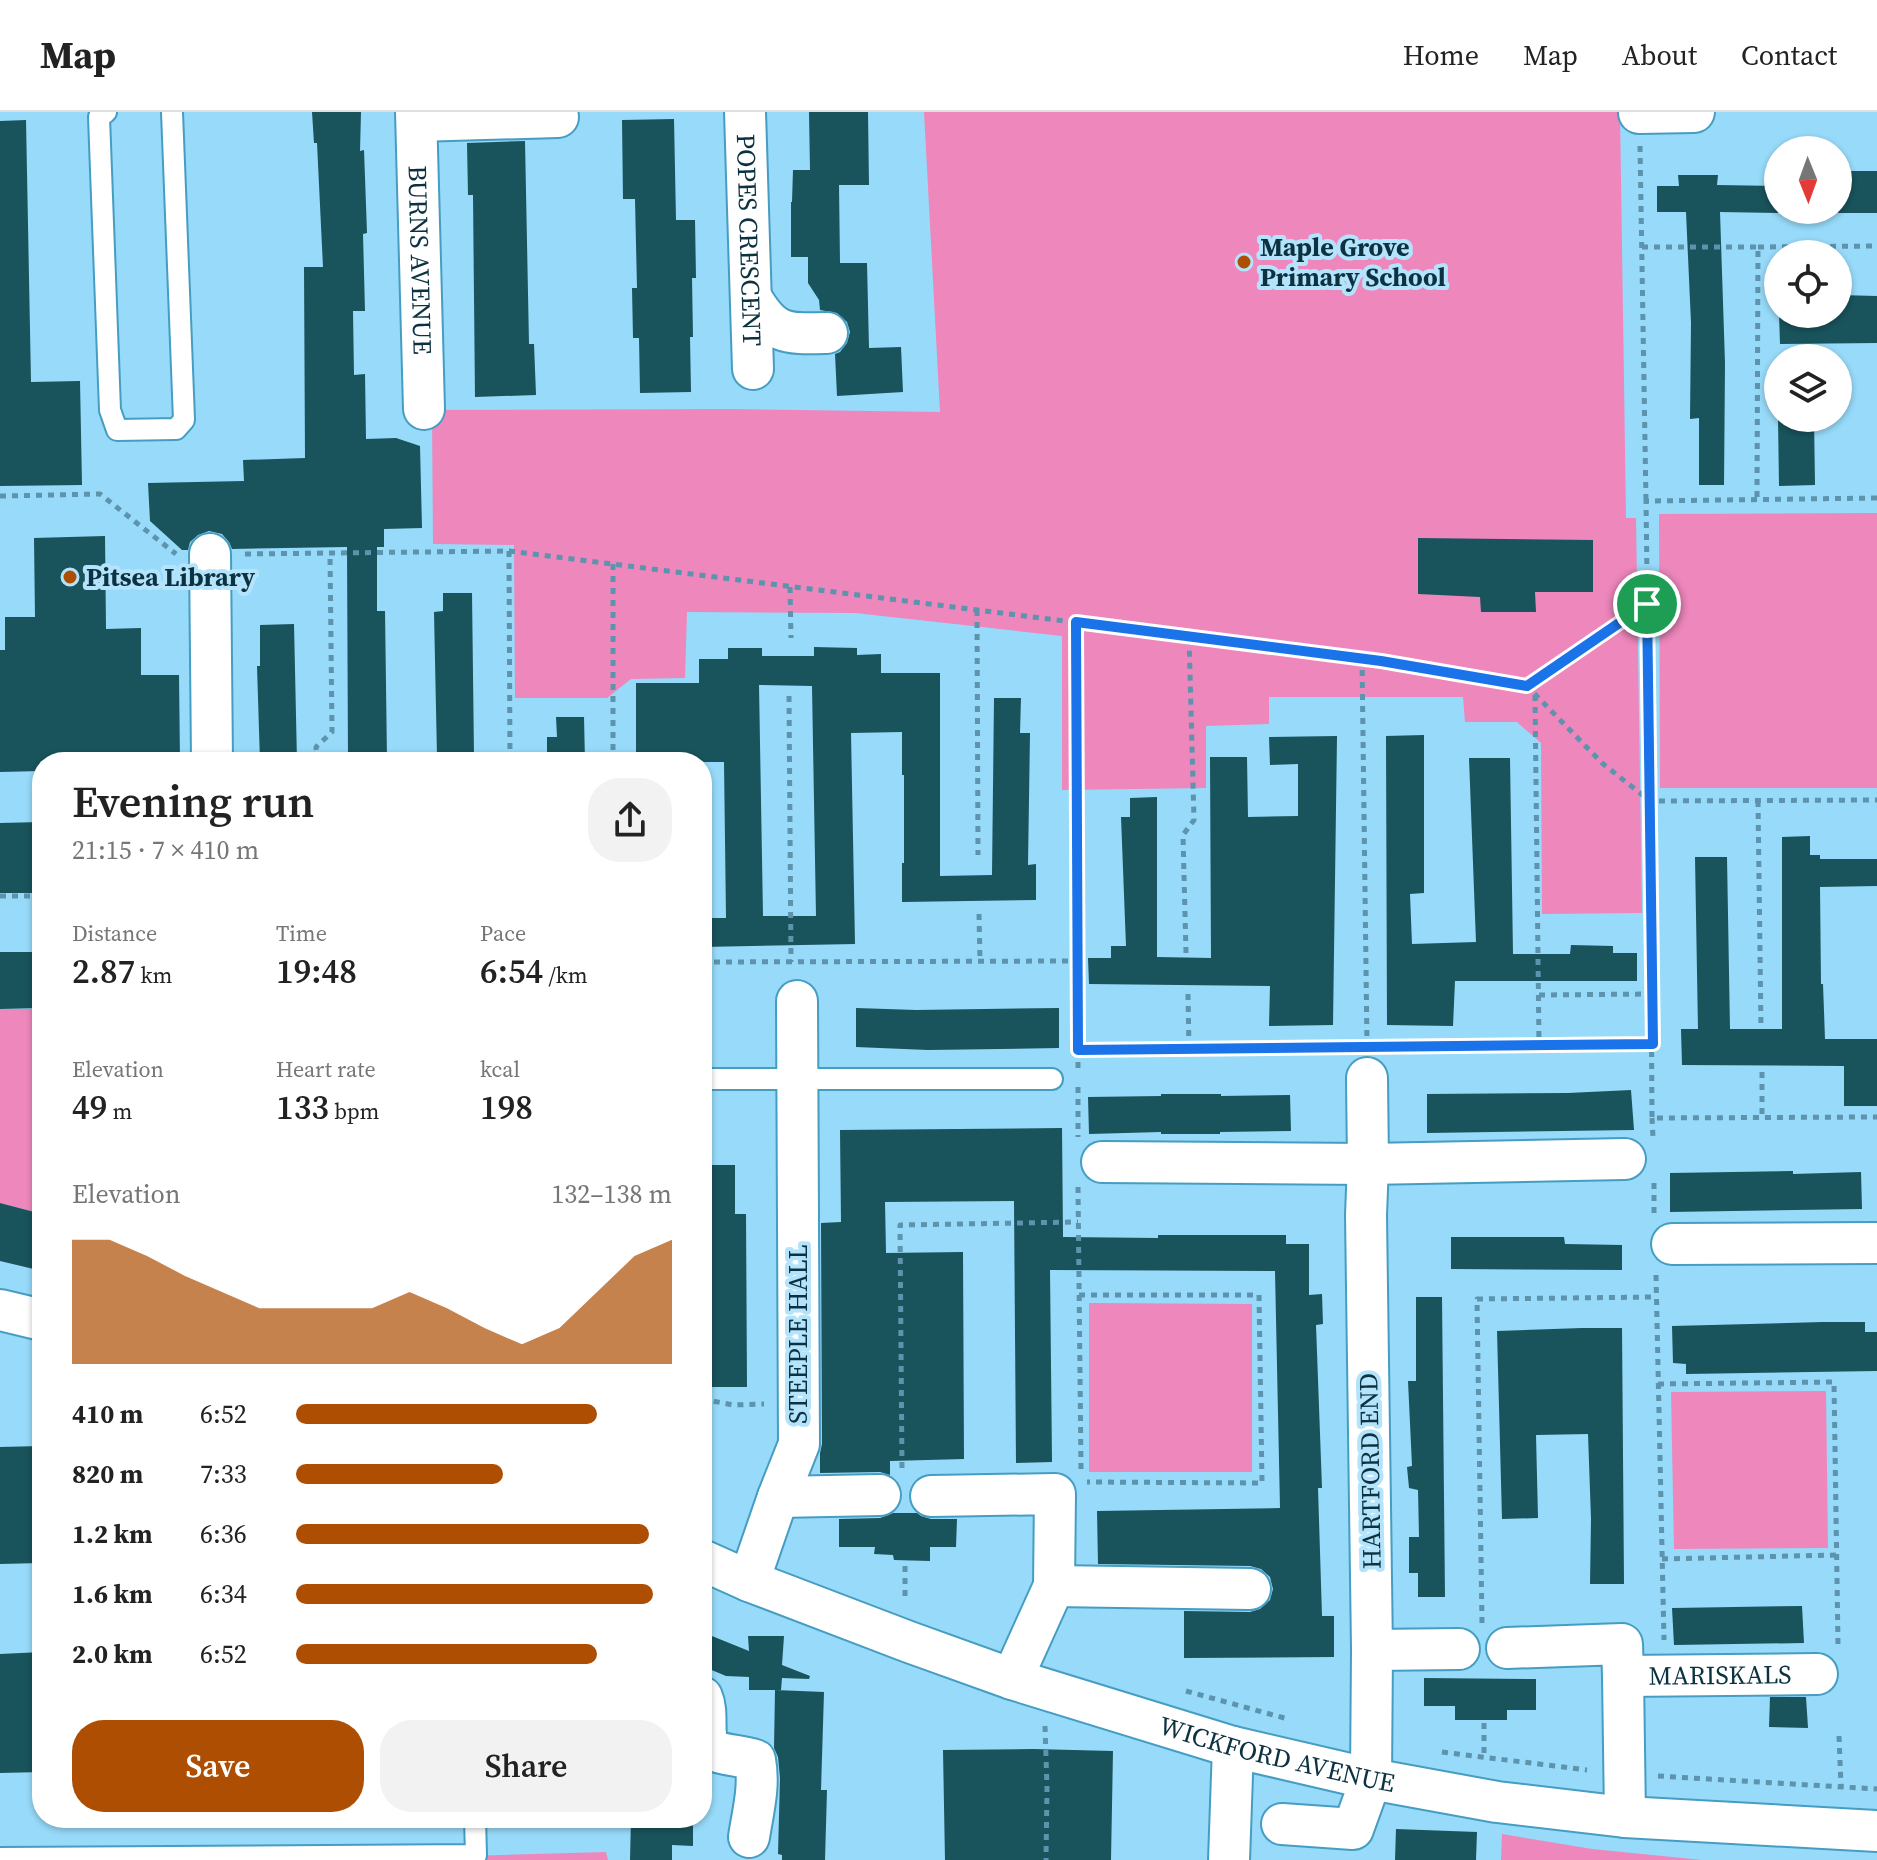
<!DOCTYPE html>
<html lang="en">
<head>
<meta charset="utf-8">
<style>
	body { margin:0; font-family:"Source Serif 4",serif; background:#f2f2f2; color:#222; height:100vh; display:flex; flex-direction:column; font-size:30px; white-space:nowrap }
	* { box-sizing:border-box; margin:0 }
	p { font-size:26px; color:#767676 }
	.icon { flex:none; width:44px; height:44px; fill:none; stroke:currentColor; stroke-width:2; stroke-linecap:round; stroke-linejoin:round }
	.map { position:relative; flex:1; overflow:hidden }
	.side { position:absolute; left:32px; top:640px; width:680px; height:1076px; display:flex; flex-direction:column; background:#fff; border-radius:32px; box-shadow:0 2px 6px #0004 }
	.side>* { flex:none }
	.needle { width:52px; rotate:179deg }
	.fabs { position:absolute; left:1764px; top:24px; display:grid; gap:16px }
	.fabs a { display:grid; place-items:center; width:88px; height:88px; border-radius:50%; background:#fff; box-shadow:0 2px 6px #0004; font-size:40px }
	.pin { position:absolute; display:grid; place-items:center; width:68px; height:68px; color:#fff; margin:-34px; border:4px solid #fff; border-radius:50%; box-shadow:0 2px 8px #0007 }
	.round { display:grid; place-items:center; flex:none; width:84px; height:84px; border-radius:32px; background:#f2f2f2 }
	.summary { display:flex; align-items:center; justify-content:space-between; height:136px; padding:0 40px }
	h1 { font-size:44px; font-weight:600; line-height:60px }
	.stats { display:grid; grid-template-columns:repeat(3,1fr); gap:12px; height:136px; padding:8px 40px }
	.stats div { display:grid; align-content:center }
	.stats b { font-size:34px; font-weight:600 }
	.stats small { font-size:22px; font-weight:400 }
	.stats p { font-size:22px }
	.chart { height:224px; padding:16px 40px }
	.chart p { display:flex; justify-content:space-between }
	.chart svg { width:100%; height:144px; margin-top:8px; fill:#ad4e02; opacity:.7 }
	.primary-button { display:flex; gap:16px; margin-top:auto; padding:16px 40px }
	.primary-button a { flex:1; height:92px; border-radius:32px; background:#ad4e02; color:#fff; font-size:32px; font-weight:600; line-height:92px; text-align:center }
	.primary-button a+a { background:#f2f2f2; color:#222 }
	ul { padding:0 40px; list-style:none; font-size:26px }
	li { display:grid; grid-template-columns:128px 96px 1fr; align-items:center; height:60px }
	li i { height:20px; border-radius:10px; background:#ad4e02 }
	header { display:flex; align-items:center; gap:48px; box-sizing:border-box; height:112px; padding:0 40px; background:#fff; border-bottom:2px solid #e0e0e0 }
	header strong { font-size:38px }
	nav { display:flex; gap:44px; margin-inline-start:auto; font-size:28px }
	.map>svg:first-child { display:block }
	.green { fill:#ee87bc }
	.building { fill:#19535c; fill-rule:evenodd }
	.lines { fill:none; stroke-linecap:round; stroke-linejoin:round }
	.lane-casing { stroke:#469dc2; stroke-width:24 }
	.street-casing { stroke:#469dc2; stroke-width:44 }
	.path { stroke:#5d93ac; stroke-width:5; stroke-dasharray:6 6; stroke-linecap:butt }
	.lane { stroke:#fff; stroke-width:20 }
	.street { stroke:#fff; stroke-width:40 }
	.route-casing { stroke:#fff; stroke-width:16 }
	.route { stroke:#1a73e8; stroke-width:10 }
	.poi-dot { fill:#ad4e02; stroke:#b4e4fc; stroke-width:3 }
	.labels { text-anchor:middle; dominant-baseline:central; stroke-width:8; stroke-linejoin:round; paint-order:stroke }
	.street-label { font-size:26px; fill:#0c3241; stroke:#b4e4fc }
	.poi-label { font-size:26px; font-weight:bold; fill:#0c3241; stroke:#b4e4fc; text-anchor:start }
</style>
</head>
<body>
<header>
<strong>Map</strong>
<nav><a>Home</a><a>Map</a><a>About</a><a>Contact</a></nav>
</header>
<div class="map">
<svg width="1877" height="1748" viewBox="0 0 1877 1748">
	<rect width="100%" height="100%" fill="#97daf9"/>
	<g class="green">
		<polygon points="924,0 1620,0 1626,406 1636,406 1642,801 1542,802 1541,631 1517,610 1465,610 1463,585 1269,585 1269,612 1206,614 1206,676 1062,678 1062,524 855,501 687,500 685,566 631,567 607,586 515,586 514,433 433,432 432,298 732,297 940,300"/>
		<polygon points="1877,401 1877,676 1660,676 1659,402"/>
		<polygon points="0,897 42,897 42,1102 0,1091"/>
		<polygon points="1089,1191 1252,1192 1252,1360 1089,1360"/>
		<polygon points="1826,1279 1828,1436 1674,1437 1671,1280"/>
		<polygon points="1502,1722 1592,1737 1702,1748 1501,1748"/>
		<polygon points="606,1740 608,1748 332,1748"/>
	</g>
	<g class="building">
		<polygon points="312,0 361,0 360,39 364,38 367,121 363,122 365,199 353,199 354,263 365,262 366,327 396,326 420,334 422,416 384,417 384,435 377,435 377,499 385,499 387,648 348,649 347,435 232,437 229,430 222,422 209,419 198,423 190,430 188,438 182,438 150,409 148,371 244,369 243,348 305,346 304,155 323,155 317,31 314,31"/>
		<polygon points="809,0 868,0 869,73 839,73 840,151 867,151 869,236 901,235 903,280 837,284 835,242 840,240 847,231 850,220 847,210 837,201 820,198 819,188 808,171 808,145 791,145 791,90 792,90 793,58 810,58"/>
		<polygon points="674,7 676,108 695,108 696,166 692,166 693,225 690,225 691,280 640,281 639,226 633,226 632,176 637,176 635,87 623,87 622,8"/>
		<polygon points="26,8 31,270 80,269 82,373 0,374 0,9"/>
		<polygon points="525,29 529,232 534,232 536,283 475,285 473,83 468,83 467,31"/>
		<polygon points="1843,59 1877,59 1877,101 1838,101 1838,70 1843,70"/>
		<polygon points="1678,63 1718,63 1717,73 1778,74 1778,101 1720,100 1725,251 1724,373 1699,373 1699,306 1690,307 1691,211 1686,100 1657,100 1657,74 1679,74"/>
		<polygon points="1839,183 1877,184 1877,231 1780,232 1779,202 1838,202"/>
		<polygon points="1778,306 1814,306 1815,373 1779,374"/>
		<polygon points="105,424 106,517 141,516 141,563 179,563 180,650 42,650 42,659 0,660 0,538 5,538 5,505 35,505 34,426"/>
		<polygon points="1418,426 1593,428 1593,480 1535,480 1536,500 1481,500 1480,485 1418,482"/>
		<polygon points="443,481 472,481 474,644 437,645 434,500 443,499"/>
		<polygon points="294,512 297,650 260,650 257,554 260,554 260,513"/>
		<path d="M 814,535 L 857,536 L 857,543 L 881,542 L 881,561 L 940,561 L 940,764 L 992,763 L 994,586 L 1021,586 L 1020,621 L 1030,621 L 1028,753 L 1036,752 L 1036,788 L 902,790 L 902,751 L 904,751 L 904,663 L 902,663 L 902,620 L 851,621 L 855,832 L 702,835 L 702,806 L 726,806 L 724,650 L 636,650 L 636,571 L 699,571 L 699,547 L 728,547 L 728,536 L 762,536 L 762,544 L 814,544 ZM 759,573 L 812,574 L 816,804 L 763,804 Z"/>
		<polygon points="556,605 584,605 585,650 547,650 547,625 557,625"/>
		<polygon points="1424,623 1424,781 1410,782 1412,832 1476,830 1469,646 1510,646 1513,842 1570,842 1571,833 1613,834 1613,841 1637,841 1637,869 1455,869 1453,914 1387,913 1386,624"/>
		<polygon points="1337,624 1333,913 1269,914 1270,874 1089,872 1088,846 1111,846 1111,834 1126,834 1121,705 1130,705 1130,686 1157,685 1157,845 1211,846 1210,645 1247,645 1248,705 1298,704 1298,652 1270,653 1269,625"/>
		<polygon points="42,710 42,781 0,781 0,711"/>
		<polygon points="1810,724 1810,743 1820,743 1820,747 1877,747 1877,774 1820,775 1821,872 1823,872 1825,927 1877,927 1877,994 1844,994 1844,954 1682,953 1681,917 1698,917 1695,745 1727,745 1730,917 1782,917 1782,725"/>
		<polygon points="0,840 42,840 42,896 0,897"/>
		<polygon points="856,896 916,898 1059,896 1059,936 928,938 856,935"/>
		<polygon points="1631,978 1634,1018 1427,1021 1427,982 1568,981"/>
		<polygon points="1161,982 1221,982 1221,984 1290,983 1291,1019 1220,1020 1220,1022 1161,1022 1161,1020 1089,1022 1088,985 1161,984"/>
		<polygon points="1062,1016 1063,1125 1158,1126 1158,1123 1286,1123 1286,1132 1309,1132 1309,1183 1322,1182 1323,1212 1316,1213 1322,1376 1318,1376 1322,1504 1334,1504 1334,1545 1184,1546 1184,1499 1250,1500 1260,1497 1270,1488 1273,1477 1270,1465 1261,1457 1250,1454 1098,1452 1097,1399 1280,1396 1275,1159 1050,1158 1052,1350 1016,1351 1014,1089 885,1090 886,1141 963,1140 964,1347 890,1349 890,1363 880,1360 820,1361 820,1341 822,1332 821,1111 841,1110 840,1018"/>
		<polygon points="702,1053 735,1053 735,1102 746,1102 747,1275 708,1275 704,1083 702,1083"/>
		<polygon points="1793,1059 1793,1062 1861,1060 1862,1097 1670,1100 1670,1061"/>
		<polygon points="0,1091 42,1102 42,1159 0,1149"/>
		<polygon points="1451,1125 1564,1125 1565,1132 1622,1133 1622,1158 1451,1157"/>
		<polygon points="1416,1185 1442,1185 1445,1485 1418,1485 1418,1461 1409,1461 1409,1425 1419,1425 1418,1378 1409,1376 1407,1355 1412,1354 1408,1269 1416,1269"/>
		<polygon points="1823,1210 1865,1210 1865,1220 1877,1220 1877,1259 1686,1262 1686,1252 1673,1251 1672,1214"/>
		<polygon points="1582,1216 1622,1216 1624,1472 1590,1472 1591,1407 1588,1322 1536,1323 1538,1406 1502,1407 1497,1219"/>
		<polygon points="42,1334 42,1451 0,1452 0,1335"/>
		<polygon points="893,1401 917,1401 921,1404 931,1407 957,1407 956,1435 930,1435 930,1449 894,1448 893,1443 874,1442 875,1435 839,1435 839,1407 880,1406"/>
		<polygon points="1802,1494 1804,1531 1674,1533 1672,1496"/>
		<polygon points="702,1520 749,1539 748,1524 784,1524 782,1553 810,1564 809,1567 782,1566 781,1578 749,1578 749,1565 726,1564 702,1554"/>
		<polygon points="42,1540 42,1660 0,1661 0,1542"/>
		<polygon points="1424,1566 1536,1567 1536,1598 1507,1598 1507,1608 1455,1608 1455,1594 1424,1594"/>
		<polygon points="775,1578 824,1580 821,1678 827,1678 825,1748 782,1748 782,1743 778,1742 780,1666 778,1645 774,1636"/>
		<polygon points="1770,1585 1806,1585 1808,1616 1769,1615"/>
		<polygon points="1033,1637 1113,1639 1111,1748 945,1748 943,1638"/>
		<polygon points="631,1706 693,1706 693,1734 672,1733 672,1748 630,1748"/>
		<polygon points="1396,1717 1477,1720 1476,1748 1395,1748"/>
	</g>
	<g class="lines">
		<g class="lane-casing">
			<g id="lane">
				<polyline points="106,0 99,5 110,298 117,318 176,317 184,308 172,0"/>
				<polyline points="702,967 1052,967"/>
				<polyline points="0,1746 476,1743 475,1706"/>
			</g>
		</g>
		<g class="street-casing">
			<g id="street">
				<path id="s1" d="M 416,0 L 424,297"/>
				<path id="s2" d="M 745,0 L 753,257"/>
				<polyline points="1639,1 1694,0"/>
				<polyline points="417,9 558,5"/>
				<path d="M 751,185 C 773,223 785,222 827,221"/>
				<polyline points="210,442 212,650"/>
				<polyline points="1102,1050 1368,1052 1625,1047"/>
				<polyline points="1672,1132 1877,1131"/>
				<polyline points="0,1198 42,1208"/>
				<polyline points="931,1384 1055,1382 1054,1474 1012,1567"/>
				<polyline points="778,1385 880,1383"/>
				<path id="s3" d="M 702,1448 L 749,1469 L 909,1530 L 1012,1567 L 1233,1635 L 1371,1667 L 1497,1690 L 1625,1705 L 1877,1719"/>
				<polyline points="749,1469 778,1385 799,1332 797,889"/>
				<polyline points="1054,1474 1250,1477"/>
				<path id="s4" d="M 1507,1536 L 1622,1532 L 1623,1564 L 1817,1562"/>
				<polyline points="1372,1538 1459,1537"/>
				<polyline points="1623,1564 1625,1705"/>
				<path d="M 702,1585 C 709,1601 702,1620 709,1637 C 724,1644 740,1643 755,1648 C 760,1674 753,1699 749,1725"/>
				<polyline points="1282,1712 1353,1717 1371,1667 1372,1538 1366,1103 1368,1052 1367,966"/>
				<polyline points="1229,1748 1233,1635"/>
			</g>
		</g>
		<g class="path">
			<polyline points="1640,34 1646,389"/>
			<polyline points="1642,135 1758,135 1757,386"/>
			<polyline points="1758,135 1877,134"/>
			<polyline points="0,384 100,382 176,442"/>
			<polyline points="1877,386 1646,389 1650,689 1877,688"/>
			<polyline points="509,439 510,650"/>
			<polyline points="245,442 509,439 1381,549 1527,574"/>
			<polyline points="613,452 613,650"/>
			<polyline points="790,475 791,526"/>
			<polyline points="1647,492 1527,574 1602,651 1650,689 1652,1006 1877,1005"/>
			<polyline points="977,498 978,743"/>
			<polyline points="1076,510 1078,938 1348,935"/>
			<polyline points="1362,546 1367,933"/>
			<polyline points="1535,583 1539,933"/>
			<polyline points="789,584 791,850"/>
			<polyline points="317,650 316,635 332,620 330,441"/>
			<polyline points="1758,689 1761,917"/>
			<polyline points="0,784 42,784"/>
			<polyline points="979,802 980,849"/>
			<polyline points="1186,841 1183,723 1194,708 1189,525"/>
			<polyline points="702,850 1077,849"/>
			<polyline points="1188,882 1189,937"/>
			<polyline points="1539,883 1652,882"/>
			<polyline points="1386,935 1653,932"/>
			<polyline points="1078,938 1078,957"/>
			<polyline points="1762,960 1762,1005"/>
			<polyline points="1078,975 1078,1025"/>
			<polyline points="1652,1006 1653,1025"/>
			<polyline points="1654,1071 1654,1101"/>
			<polyline points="1078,1075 1081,1357"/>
			<polyline points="1656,1163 1664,1528"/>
			<polyline points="1079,1183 1259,1183 1262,1371 1087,1370"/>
			<polyline points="1658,1272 1834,1270 1838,1533"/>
			<polyline points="702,1287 733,1293 764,1292"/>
			<polyline points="902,1356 900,1113 1078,1110"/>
			<polyline points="1662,1447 1836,1443"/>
			<polyline points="905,1484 905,1451"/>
			<polyline points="1482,1511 1477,1187 1656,1185"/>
			<polyline points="1186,1579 1288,1607"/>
			<polyline points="1484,1611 1484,1645"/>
			<polyline points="1045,1614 1047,1676 1046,1748"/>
			<polyline points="1839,1624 1841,1674"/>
			<polyline points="1442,1640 1587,1658"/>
			<polyline points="1658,1664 1877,1677"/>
		</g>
		<use href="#lane" class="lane"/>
		<use href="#street" class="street"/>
	</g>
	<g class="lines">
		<g class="route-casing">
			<polygon id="route" points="1647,492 1653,932 1078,938 1076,510 1381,549 1527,574"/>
		</g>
		<use href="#route" class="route"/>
	</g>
	<g class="poi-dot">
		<circle cx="1244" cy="150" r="8"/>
		<circle cx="70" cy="465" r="8"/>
	</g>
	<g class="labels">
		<g class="street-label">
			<text stroke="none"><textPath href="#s2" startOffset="128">POPES CRESCENT</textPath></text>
			<text stroke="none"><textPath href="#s1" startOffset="148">BURNS AVENUE</textPath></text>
			<text transform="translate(798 1222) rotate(-90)">STEEPLE HALL</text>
			<text transform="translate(1370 1359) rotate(-91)">HARTFORD END</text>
			<text stroke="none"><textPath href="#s4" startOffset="244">MARISKALS</textPath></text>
			<text stroke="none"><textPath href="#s3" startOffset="608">WICKFORD AVENUE</textPath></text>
		</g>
		<g class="poi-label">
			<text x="1260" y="135">Maple Grove<tspan x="1260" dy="30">Primary School</tspan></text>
			<text x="86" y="465">Pitsea Library</text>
		</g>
	</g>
</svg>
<div class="fabs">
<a><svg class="needle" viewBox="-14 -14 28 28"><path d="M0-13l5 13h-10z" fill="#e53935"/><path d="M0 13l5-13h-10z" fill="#767676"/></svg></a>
<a><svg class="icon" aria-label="locate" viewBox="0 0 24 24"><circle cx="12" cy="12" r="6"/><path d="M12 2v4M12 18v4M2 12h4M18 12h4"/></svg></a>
<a><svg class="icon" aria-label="layers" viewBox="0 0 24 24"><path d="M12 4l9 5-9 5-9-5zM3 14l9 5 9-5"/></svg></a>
</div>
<div class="pin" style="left:1647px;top:492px;background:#1e9e55"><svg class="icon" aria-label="arrive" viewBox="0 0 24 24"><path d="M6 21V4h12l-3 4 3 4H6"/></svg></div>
<section class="side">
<div class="summary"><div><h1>Evening run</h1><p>21:15 · 7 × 410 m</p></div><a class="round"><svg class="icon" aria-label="share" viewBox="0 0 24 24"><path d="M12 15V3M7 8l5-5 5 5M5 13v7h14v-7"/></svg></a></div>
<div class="stats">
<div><p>Distance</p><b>2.87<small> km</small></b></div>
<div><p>Time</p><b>19:48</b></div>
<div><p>Pace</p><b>6:54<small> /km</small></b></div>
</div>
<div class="stats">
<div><p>Elevation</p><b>49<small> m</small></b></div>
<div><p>Heart rate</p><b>133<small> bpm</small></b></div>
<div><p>kcal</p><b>198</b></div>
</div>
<div class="chart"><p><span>Elevation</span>132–138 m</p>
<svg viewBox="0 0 160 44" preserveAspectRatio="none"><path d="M0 44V6L10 6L20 11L30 17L40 22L50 27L60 27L70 27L80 27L90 22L100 27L110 33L120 38L130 33L140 22L150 11L160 6V44z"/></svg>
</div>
<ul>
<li><b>410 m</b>6:52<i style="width:80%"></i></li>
<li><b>820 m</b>7:33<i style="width:55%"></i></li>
<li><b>1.2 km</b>6:36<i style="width:94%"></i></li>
<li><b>1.6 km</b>6:34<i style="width:95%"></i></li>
<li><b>2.0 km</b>6:52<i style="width:80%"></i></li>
</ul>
<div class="primary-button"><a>Save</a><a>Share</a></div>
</section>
</div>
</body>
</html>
